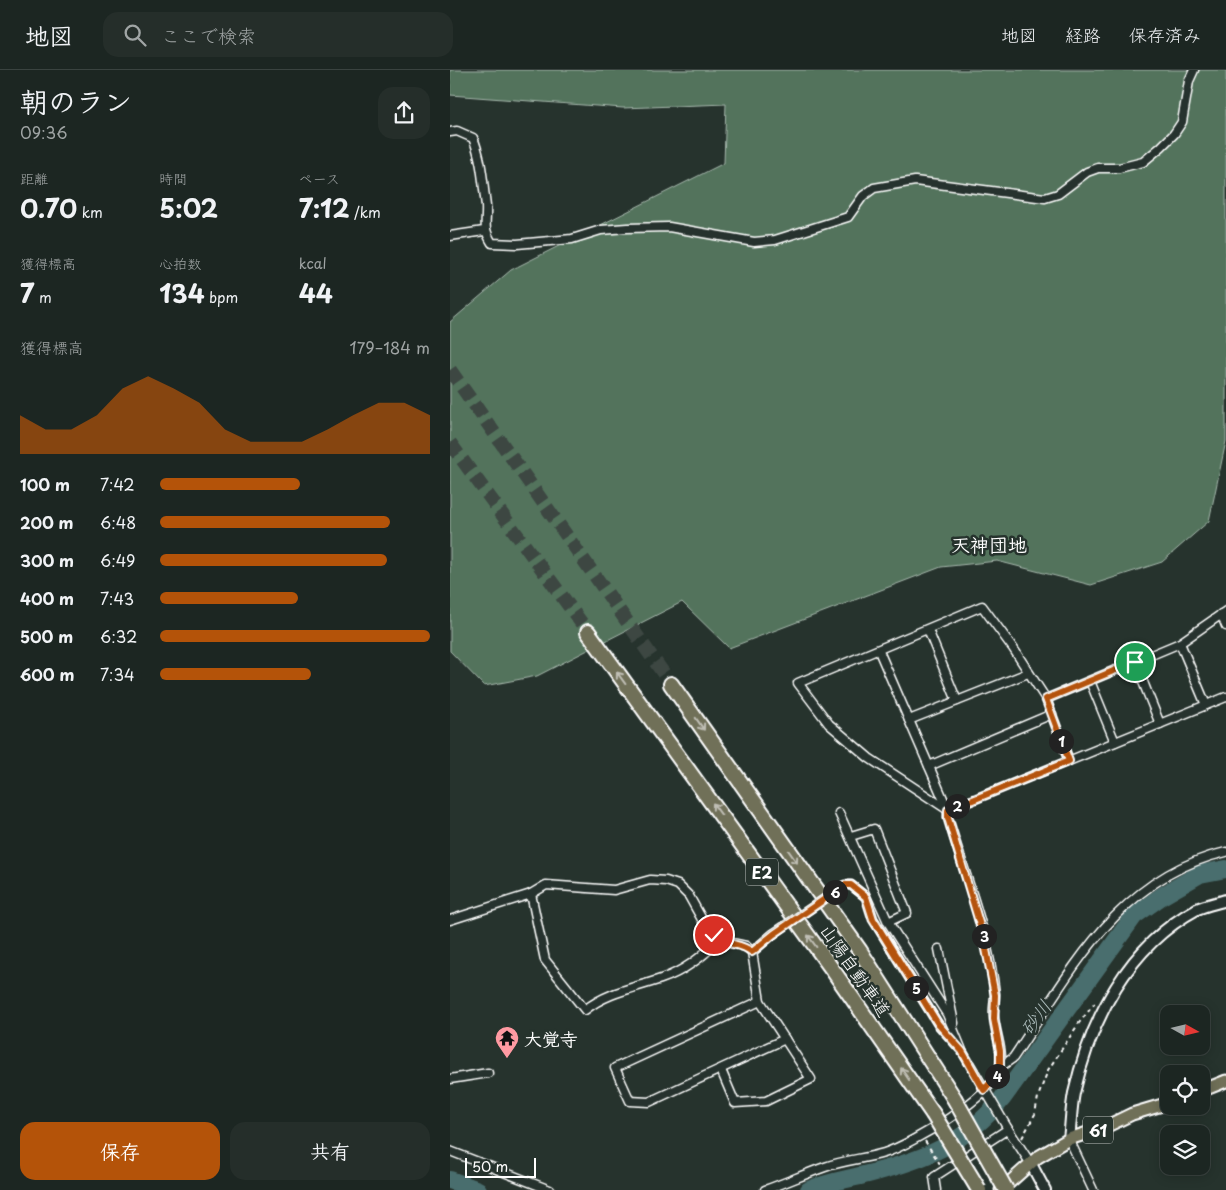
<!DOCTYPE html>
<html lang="ja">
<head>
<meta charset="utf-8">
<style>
	body { margin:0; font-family:"Playpen Sans","Klee One",sans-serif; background:#252e2a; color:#f1f3f6; height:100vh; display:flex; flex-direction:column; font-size:19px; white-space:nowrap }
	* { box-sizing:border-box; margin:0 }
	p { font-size:16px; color:#a0a5a5 }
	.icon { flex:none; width:28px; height:28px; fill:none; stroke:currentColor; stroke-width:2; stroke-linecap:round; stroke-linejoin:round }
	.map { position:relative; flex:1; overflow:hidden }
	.panel { display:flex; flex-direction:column; background:#1c2622; width:450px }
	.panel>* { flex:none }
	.needle { width:32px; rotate:98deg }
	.controls { position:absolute; left:710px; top:935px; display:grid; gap:10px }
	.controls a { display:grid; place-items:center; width:50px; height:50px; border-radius:10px; background:#1c2622; box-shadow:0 2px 12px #0003,0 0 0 1px #3a4340; font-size:25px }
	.scale { position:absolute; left:15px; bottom:12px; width:71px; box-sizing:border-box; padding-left:5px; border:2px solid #fff; border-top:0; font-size:14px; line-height:18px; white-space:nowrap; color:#fff; -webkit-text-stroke:4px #26332d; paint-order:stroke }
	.pin { position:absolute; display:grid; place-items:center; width:42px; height:42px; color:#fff; margin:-21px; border:2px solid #fff; border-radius:50%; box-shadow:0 1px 5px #0007 }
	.km { position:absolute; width:25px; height:25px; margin:-12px; border-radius:50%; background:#222; color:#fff; font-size:14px; line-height:25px; text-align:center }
	.round { display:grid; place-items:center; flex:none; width:52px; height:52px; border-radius:15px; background:#252e2a }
	.headline { display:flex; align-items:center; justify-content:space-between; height:85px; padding:0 20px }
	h1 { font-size:28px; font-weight:700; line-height:38px }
	.metrics { display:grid; grid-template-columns:repeat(3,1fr); gap:8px; height:85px; padding:5px 20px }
	.metrics div { display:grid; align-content:center }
	.metrics b { font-size:25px; font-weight:700 }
	.metrics small { font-size:14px; font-weight:400 }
	.metrics p { font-size:14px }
	.chart { height:140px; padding:10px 20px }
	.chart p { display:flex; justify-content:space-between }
	.chart svg { width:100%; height:90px; margin-top:5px; fill:#b45309; opacity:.7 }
	.action { display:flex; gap:10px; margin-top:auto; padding:10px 20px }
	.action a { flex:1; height:58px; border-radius:15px; background:#b45309; color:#fff; font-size:20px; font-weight:700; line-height:58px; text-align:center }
	.action a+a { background:#252e2a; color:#f1f3f6 }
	ul { padding:0 20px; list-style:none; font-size:16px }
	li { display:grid; grid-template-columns:80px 60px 1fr; align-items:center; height:38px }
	li i { height:12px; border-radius:6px; background:#b45309 }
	header { display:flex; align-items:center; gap:30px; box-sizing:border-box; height:70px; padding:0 25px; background:#1c2622; border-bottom:1px solid #3a4340 }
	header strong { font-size:24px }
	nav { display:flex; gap:28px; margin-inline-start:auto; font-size:18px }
	.search { width:350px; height:45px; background:#252e2a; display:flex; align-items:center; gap:12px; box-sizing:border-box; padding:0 18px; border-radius:15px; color:#a0a5a5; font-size:19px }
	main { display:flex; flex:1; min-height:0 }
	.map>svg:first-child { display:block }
	.green { fill:#52735c; stroke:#a8b9ae }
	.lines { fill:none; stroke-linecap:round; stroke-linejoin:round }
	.river { stroke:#4a6e6e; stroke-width:18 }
	.highway-tunnel { stroke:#3c4742; stroke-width:14; stroke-dasharray:14 7; stroke-linecap:butt }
	.street-casing { stroke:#fff; stroke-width:11 }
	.secondary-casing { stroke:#fff; stroke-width:14 }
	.primary-casing { stroke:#fff; stroke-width:15 }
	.highway-casing { stroke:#fff; stroke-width:18 }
	.path { stroke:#fff; stroke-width:2; stroke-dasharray:4 4; stroke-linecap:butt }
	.street { stroke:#26332d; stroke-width:8 }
	.secondary { stroke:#26332d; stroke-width:10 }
	.primary { stroke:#706f59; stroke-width:11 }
	.highway { stroke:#706f59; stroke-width:14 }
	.street-bridge-casing { stroke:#fff; stroke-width:11; stroke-linecap:butt }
	.highway-bridge-casing { stroke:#fff; stroke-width:18; stroke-linecap:butt }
	.street-bridge { stroke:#26332d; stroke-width:8 }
	.highway-bridge { stroke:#706f59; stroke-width:14 }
	.oneway { stroke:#bfbeb4 }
	.route-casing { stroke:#fff; stroke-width:10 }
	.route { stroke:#b45309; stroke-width:6 }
	.labels { text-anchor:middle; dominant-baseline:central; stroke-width:5; stroke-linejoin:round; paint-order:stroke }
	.shield { fill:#26332d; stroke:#bec2c0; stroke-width:1 }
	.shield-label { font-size:16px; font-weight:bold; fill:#fff }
	.street-label { font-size:18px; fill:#fff; stroke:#26332d }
	.poi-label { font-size:18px; font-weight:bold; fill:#fff; stroke:#26332d; text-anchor:start }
	.neighbourhood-label { font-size:19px; font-weight:bold; fill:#fff; stroke:#26332d }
	.water-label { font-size:19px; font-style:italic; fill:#aebebe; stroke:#26332d }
</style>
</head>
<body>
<header>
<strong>地図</strong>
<div class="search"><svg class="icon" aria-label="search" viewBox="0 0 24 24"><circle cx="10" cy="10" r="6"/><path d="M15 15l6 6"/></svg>ここで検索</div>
<nav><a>地図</a><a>経路</a><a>保存済み</a></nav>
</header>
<main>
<section class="panel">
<div class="headline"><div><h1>朝のラン</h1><p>09:36</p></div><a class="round"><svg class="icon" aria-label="share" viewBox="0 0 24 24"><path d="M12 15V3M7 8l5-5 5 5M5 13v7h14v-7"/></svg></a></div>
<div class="metrics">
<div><p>距離</p><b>0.70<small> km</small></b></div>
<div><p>時間</p><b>5:02</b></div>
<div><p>ペース</p><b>7:12<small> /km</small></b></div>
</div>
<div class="metrics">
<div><p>獲得標高</p><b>7<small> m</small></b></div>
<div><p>心拍数</p><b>134<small> bpm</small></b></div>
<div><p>kcal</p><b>44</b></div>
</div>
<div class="chart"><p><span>獲得標高</span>179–184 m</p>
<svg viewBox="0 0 160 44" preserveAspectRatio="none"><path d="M0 44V25L10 32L20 32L30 25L40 12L50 6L60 12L70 19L80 32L90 38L100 38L110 38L120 32L130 25L140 19L150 19L160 25V44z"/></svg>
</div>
<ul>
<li><b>100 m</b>7:42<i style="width:52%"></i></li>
<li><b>200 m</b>6:48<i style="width:85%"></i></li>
<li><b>300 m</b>6:49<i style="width:84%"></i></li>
<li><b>400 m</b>7:43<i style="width:51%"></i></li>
<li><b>500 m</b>6:32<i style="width:100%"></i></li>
<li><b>600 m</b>7:34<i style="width:56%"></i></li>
</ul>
<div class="action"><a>保存</a><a>共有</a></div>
</section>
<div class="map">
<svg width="776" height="1120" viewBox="0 0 776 1120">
	<rect width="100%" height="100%" fill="#26332d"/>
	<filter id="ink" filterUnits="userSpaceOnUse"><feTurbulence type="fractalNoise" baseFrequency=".02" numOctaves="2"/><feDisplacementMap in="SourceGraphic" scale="10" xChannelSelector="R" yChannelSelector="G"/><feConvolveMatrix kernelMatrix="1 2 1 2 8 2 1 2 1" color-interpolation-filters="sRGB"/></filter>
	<g filter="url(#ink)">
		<polygon class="green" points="0,0 776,0 776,371 759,451 712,492 641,515 547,491 491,497 279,578 232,532 87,606 34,616 0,581 0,252 61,200 274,93 276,34 173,38 0,25"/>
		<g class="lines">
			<g class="river">
				<polyline points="0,1110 28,1120"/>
				<path d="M 359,1120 C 378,1112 399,1109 418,1104 C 474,1090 514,1074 552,1029 L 684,846 L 712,826 L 750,804 L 776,799"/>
			</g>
			<g class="highway-tunnel">
				<polyline points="0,300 221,614"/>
				<polyline points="0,373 138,562"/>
			</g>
			<g class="street-casing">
				<g id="street">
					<path d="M 0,62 L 7,61 L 23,68 C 32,89 33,114 36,136 C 37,153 32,157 42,173 L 67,174 L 122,169 L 151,160 L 177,158 L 219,157 L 304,172 L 325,170 L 398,147 L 413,126 L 424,118 L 465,111 L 595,128 L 608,124 L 637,102 L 648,98 L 669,98 L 693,92 L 711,77 L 724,64 L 732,52 L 739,11 L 744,0"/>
					<polyline points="0,166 34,161"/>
					<polyline points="771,544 776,556"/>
					<polyline points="478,560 507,631"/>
					<polyline points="730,573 756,635"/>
					<polyline points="685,592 710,654"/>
					<polyline points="640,611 665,672"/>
					<polyline points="596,629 730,573 776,541"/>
					<polyline points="459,650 578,603"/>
					<polyline points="619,691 596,629 563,578 532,536 348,613 379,654 419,688 498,740 776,627"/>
					<polyline points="479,696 602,644"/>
					<polyline points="389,743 438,852 497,944 511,978"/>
					<polyline points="401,766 424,759 457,843 438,852"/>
					<polyline points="395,815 401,815 416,827 423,849 488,954 512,981 558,1059"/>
					<path d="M 81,824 L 95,890 L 135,940 C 157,922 185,918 211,909 C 232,902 253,887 268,870"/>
					<polyline points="0,850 81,824 96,815 164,820 200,810 216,811 228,815 239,826 254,853 268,870 296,876 302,882 310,931 361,1009 316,1031 285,1033 271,1000"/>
					<polyline points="489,879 504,953"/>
					<polyline points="302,882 323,864"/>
					<polyline points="310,931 165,998 180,1031 199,1032 335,969"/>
					<path d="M 550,997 L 563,988 C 620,904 668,806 776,782"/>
					<polyline points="0,1009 38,1003"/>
					<polyline points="619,1069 643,1120"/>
					<polyline points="0,1081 100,1120"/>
					<path d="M 315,1120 C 335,1113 355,1104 375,1097 C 394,1090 414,1089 434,1083 C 462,1074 540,1028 549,1000 C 555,983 545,964 544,947 C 543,940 545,932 545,924 C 539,865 515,805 498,748 L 498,740 L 429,581"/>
					<polyline points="486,1120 484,1107 558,1059 581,1094"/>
				</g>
			</g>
			<g class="secondary-casing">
				<g id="secondary">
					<path d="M 619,1069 C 621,1054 621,1038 624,1023 C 641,949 678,876 747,839 C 756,835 767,833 776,830"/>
					<polyline points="581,1094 595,1120"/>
				</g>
			</g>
			<g class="primary-casing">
				<g id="primary">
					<polyline points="751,1021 776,1011"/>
					<polyline points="551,1120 588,1087 619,1069 653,1058 682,1044 719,1033"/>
				</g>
			</g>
			<g class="highway-casing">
				<g id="highway">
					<polyline points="138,562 382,899 483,1044"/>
					<polyline points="221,614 410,881 504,1028"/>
				</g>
			</g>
			<g class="path">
				<polyline points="572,1068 585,1044 588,1027 598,1000 629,953 645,933"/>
				<polyline points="475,1071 490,1094"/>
			</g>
			<use href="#street" class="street"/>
			<use href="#secondary" class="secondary"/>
			<use href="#primary" class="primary"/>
			<use href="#highway" class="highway"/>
			<g class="street-bridge-casing">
				<polyline id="street-bridge" points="323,864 395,815"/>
			</g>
			<g class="highway-bridge-casing">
				<g id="highway-bridge">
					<polyline points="504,1028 556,1120"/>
					<polyline points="483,1044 529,1120"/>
				</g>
			</g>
			<use href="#street-bridge" class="street-bridge"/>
			<use href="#highway-bridge" class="highway-bridge"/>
		</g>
		<defs><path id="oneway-shaft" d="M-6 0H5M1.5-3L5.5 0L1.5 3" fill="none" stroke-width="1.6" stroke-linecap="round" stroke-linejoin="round" transform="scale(1.25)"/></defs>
		<g class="oneway">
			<use href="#oneway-shaft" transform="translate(171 608) rotate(-126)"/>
			<use href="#oneway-shaft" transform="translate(250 654) rotate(55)"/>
			<use href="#oneway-shaft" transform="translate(267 739) rotate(-126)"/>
			<use href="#oneway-shaft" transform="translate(343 787) rotate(55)"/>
			<use href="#oneway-shaft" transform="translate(362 871) rotate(-126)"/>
			<use href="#oneway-shaft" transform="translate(455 1004) rotate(-124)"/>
		</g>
	</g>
	<g class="lines" filter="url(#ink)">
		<g class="route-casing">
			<path id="route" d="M 264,865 C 274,876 291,872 302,882 L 324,864 L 395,815 L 401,815 L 416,827 L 423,849 L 488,954 L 512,981 L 534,1020 L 546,1006 L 550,998 L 550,981 L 544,949 L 545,925 L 534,869 L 498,748 L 498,740 L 619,691 L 596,629 L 685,592"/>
		</g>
		<use href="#route" class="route"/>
	</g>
	<defs>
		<g id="temple-pin" transform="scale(1.25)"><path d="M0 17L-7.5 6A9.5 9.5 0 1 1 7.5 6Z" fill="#ff9aa2" stroke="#26332d"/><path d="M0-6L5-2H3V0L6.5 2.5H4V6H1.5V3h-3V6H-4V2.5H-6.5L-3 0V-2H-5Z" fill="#111"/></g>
	</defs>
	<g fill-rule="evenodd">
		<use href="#temple-pin" x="57" y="968"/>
	</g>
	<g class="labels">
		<g class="shield">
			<rect x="296" y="788.5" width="32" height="27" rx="4"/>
			<rect x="633" y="1046.5" width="30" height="27" rx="4"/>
		</g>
		<g class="shield-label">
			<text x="312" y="802">E2</text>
			<text x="648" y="1060">61</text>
		</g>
		<g class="street-label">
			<text transform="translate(406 900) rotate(55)">山陽自動車道</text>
		</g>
		<g class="poi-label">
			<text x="74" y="968">大覚寺</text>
		</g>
		<g class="neighbourhood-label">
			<text x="539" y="474">天神団地</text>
		</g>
		<g class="water-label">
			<text transform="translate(585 947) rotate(-54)">砂川</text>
		</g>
	</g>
</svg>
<div class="controls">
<a><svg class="needle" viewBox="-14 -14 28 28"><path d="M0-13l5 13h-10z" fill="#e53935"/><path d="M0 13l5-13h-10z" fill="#a0a5a5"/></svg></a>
<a><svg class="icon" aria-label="locate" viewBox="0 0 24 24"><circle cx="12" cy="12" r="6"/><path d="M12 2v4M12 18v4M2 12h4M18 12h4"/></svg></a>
<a><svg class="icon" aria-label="layers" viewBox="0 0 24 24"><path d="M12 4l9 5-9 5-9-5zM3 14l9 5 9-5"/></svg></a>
</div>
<div class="scale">50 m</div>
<div class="pin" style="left:685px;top:592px;background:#1e9e55"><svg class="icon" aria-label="arrive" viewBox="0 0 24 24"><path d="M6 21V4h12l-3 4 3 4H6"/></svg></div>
<div class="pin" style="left:264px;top:865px;background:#d93025"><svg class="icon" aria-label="check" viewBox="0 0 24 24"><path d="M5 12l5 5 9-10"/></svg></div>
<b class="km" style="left:611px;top:671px">1</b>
<b class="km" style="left:507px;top:736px">2</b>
<b class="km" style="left:534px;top:866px">3</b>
<b class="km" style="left:547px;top:1006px">4</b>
<b class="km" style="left:466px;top:918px">5</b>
<b class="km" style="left:385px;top:822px">6</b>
</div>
</main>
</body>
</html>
